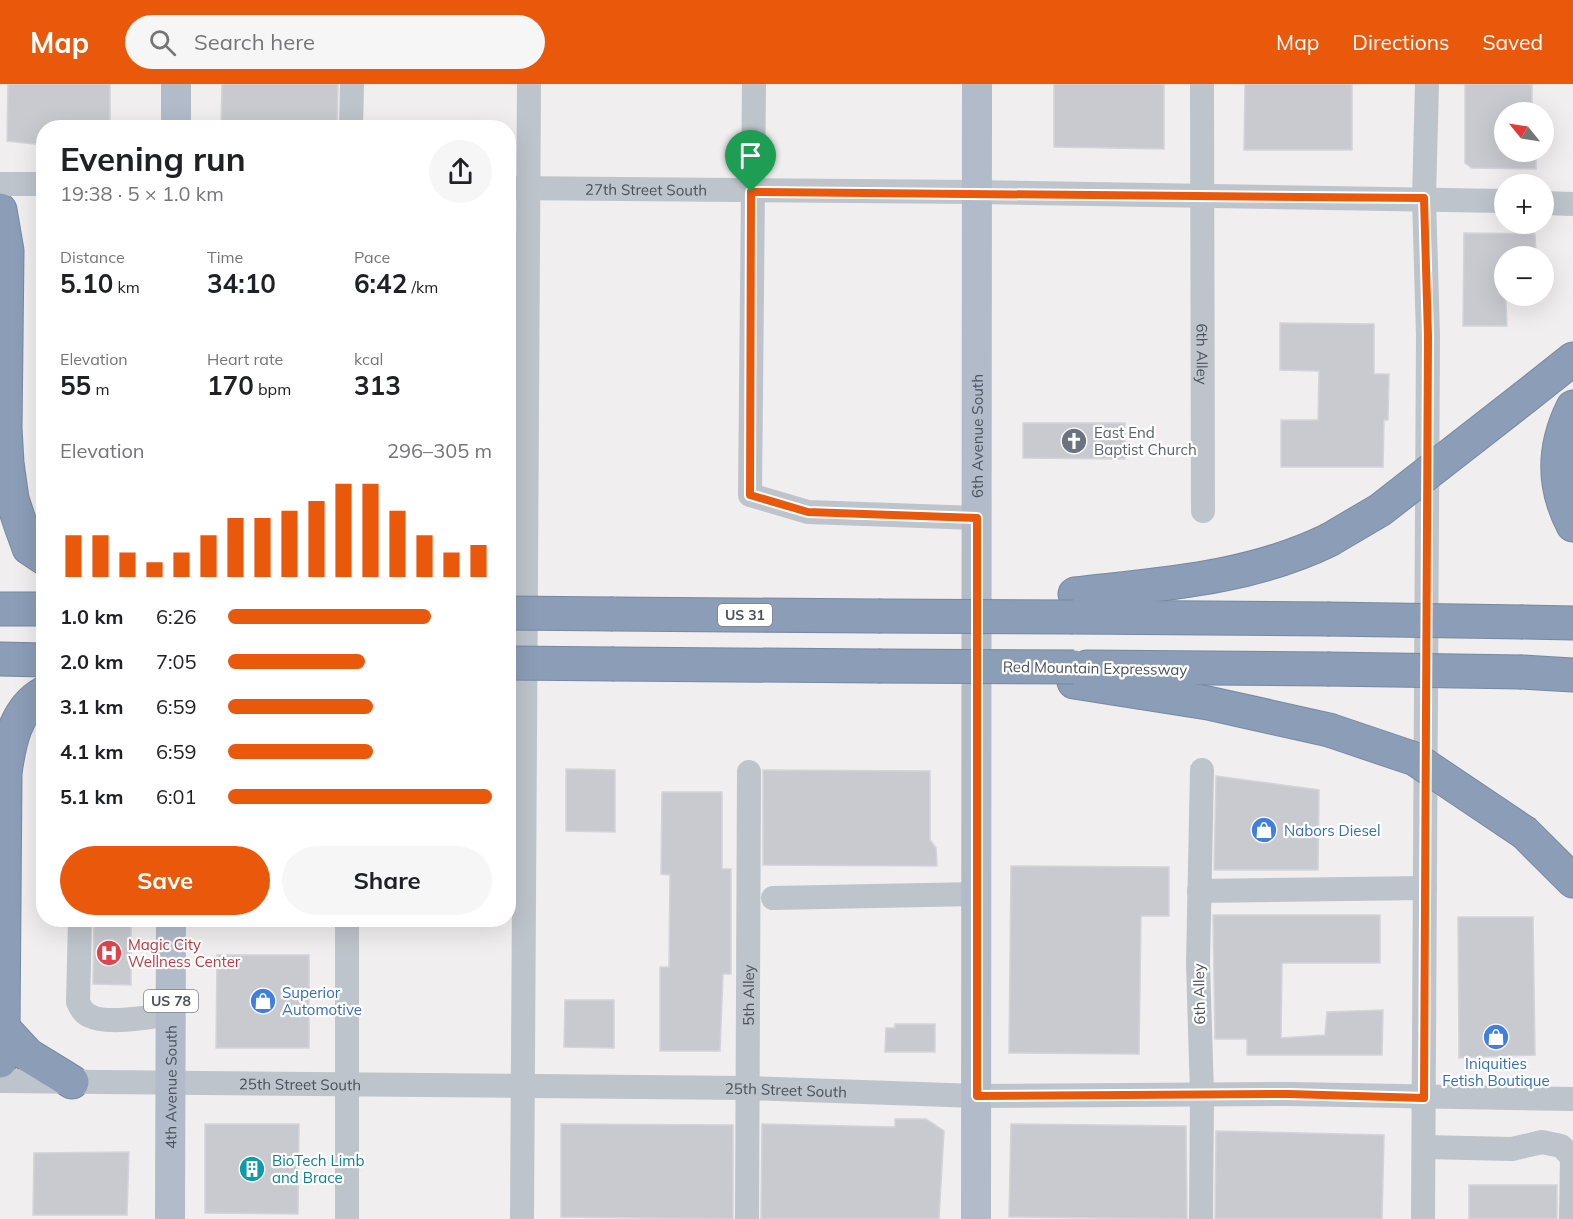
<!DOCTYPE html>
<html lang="en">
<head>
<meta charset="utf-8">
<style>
	body { margin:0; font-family:Mulish,sans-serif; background:#f6f6f6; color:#202124; height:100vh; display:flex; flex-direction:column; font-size:22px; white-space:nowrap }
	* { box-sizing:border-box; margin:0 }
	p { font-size:20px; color:#757577 }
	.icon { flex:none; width:33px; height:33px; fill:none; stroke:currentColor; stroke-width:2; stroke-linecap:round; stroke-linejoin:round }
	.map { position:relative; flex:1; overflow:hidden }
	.drawer { position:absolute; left:36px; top:36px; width:480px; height:807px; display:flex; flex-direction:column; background:#fff; border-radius:24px; box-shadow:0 6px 24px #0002 }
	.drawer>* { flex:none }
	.needle { width:39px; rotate:300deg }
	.controls { position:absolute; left:1494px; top:18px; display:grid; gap:12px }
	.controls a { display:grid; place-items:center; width:60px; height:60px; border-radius:50%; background:#fff; box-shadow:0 6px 24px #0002; font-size:30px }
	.pin { position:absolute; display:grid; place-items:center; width:51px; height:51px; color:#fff; margin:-62px -26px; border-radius:50% 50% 50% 0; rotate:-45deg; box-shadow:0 0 6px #0007 }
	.pin .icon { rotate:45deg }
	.round { display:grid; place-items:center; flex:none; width:63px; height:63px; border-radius:32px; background:#f6f6f6 }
	.headline { display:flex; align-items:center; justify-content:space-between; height:102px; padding:0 24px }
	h1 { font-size:33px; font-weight:700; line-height:45px }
	.metrics { display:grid; grid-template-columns:repeat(3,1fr); gap:9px; height:102px; padding:6px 24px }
	.metrics div { display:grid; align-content:center }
	.metrics b { font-size:26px; font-weight:700 }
	.metrics small { font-size:16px; font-weight:400 }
	.metrics p { font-size:16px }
	.chart { height:168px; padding:12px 24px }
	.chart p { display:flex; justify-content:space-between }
	.chart svg { width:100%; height:108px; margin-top:6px; stroke:#ea580c; stroke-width:6 }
	.button { display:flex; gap:12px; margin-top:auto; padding:12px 24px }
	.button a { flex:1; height:69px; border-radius:36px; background:#ea580c; color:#fff; font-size:24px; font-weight:700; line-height:69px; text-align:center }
	.button a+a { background:#f6f6f6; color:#202124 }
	ul { padding:0 24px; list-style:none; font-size:20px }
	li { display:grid; grid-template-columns:96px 72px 1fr; align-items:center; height:45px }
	li i { height:15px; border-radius:8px; background:#ea580c }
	header { display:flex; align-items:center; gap:36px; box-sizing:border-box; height:84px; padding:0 30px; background:#ea580c; color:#fff }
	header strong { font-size:28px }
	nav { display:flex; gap:33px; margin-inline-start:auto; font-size:21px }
	.search { width:420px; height:54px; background:#f6f6f6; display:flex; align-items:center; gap:15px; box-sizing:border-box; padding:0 21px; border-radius:33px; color:#757577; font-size:22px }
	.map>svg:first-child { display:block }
	.building { fill:#c9cad0; stroke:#d3d4d9; stroke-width:1.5 }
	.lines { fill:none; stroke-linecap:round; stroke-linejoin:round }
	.highway-casing { stroke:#7788a3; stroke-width:35 }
	.minor { stroke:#bec4cb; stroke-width:24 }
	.major { stroke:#b1bbca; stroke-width:30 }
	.highway { stroke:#8c9db7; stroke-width:33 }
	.highway-bridge-casing { stroke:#7788a3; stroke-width:35; stroke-linecap:butt }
	.highway-bridge { stroke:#8c9db7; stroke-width:33 }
	.route-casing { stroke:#fff; stroke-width:12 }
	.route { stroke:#ea580c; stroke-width:8 }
	.labels { text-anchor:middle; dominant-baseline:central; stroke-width:4.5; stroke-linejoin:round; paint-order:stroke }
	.shield { fill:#fff; stroke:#80848b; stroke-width:1.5 }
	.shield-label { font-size:14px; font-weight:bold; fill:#495059 }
	.street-label { font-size:15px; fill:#495059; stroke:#fff }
	.worship-label { font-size:15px; fill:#5b616d; stroke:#fff; text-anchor:start }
	.shop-label { font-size:15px; fill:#366cbe; stroke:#fff; text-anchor:start }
	.health-label { font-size:15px; fill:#be3a42; stroke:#fff; text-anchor:start }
	.culture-label { font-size:15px; fill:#0d838f; stroke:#fff; text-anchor:start }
</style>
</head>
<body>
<header>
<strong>Map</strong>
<div class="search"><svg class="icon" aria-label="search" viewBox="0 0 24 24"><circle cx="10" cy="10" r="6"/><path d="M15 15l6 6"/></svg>Search here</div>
<nav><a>Map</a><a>Directions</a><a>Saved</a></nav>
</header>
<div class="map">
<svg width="1573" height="1135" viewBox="0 0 1573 1135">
	<rect width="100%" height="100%" fill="#f0eeee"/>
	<g class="building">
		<polygon points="8,0 110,0 110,44 44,44 44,61 7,57"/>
		<polygon points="222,0 338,0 337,44 221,44"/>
		<polygon points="1054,0 1164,0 1164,65 1054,63"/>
		<polygon points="1245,0 1352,0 1352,66 1244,66"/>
		<polygon points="1465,0 1532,0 1532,28 1504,28 1504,68 1536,68 1536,85 1472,84 1465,79"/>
		<polygon points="1464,149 1535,150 1536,172 1504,172 1507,242 1463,242"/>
		<polygon points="1280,239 1374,240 1374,290 1389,290 1388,336 1384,336 1383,383 1281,383 1281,336 1318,336 1319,287 1280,286"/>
		<polygon points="1023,339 1125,339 1125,375 1023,374"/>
		<polygon points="566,685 615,686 615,748 566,747"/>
		<polygon points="763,686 930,687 930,756 936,764 937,782 763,781"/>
		<polygon points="1216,692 1319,706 1318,786 1214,786"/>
		<polygon points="662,708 722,708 722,785 731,785 731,890 723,890 720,967 660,967 660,883 669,883 670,791 661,790"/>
		<polygon points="1011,782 1169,783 1169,832 1141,832 1139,970 1009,969"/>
		<polygon points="1213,831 1380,831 1380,879 1282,879 1281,954 1325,951 1327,928 1383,926 1382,971 1247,971 1247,955 1215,955"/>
		<polygon points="1458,833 1533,833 1535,971 1459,974"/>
		<polygon points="94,836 131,836 131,901 93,900"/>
		<polygon points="217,871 309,871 309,964 216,964"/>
		<polygon points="565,916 614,916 614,964 564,963"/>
		<polygon points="895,940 935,940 935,968 885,968 886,944 895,944"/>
		<polygon points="895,1035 926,1035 944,1047 939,1135 761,1135 762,1040 895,1043"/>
		<polygon points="205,1040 299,1040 298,1130 205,1129"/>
		<polygon points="561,1040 733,1041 733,1135 561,1133"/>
		<polygon points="1011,1040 1186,1042 1187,1135 1009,1133"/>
		<polygon points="1216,1047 1384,1051 1382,1135 1215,1135"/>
		<polygon points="129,1068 127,1131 33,1131 34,1069"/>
		<rect x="1469" y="1101" width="88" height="34"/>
	</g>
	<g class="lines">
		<g class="highway-casing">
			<g id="highway">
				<polyline points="0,126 7,167 5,344 7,379 12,415 21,442 29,464 44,474"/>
				<polyline points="1525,313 1573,275"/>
				<path d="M 1573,323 C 1553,363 1552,401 1573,441"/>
				<path d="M 1075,510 C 1162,500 1249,495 1329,456"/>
				<polyline points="0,525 44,525"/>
				<polyline points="613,530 878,532"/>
				<polyline points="1073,533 1327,535"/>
				<polyline points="1523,538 1573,539"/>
				<polyline points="0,575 44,576"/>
				<polyline points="614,580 878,582"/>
				<polyline points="1087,583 1327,585"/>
				<polyline points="1522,588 1573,591"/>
				<polyline points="1074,598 1208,619 1329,646"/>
				<polyline points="1525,749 1573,797"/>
				<polyline points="3,944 28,971 72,998"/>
				<path d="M 0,977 L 3,944 L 5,689 C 9,660 15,625 44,609"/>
			</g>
		</g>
		<g class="minor">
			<polyline points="754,0 750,411 808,428 977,434"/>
			<path id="s1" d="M 1202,0 L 1203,427"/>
			<polyline points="351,44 352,0"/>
			<polyline points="0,100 44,100"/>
			<path id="s2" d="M 508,104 L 977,108 L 1504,117"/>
			<polyline points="1544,119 1573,120"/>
			<polyline points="1199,807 1425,804"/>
			<polyline points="773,814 977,810"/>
			<path d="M 80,836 L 78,918 C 80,923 84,930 90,932 C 107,941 151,933 170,930"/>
			<polyline points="347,836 347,1135"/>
			<path id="s3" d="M 0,997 L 746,1004 L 977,1012 L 1289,1010 L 1573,1015"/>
			<polyline points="1424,1063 1512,1065 1542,1058 1561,1062 1572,1073 1571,1135"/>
			<polyline points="522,1135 529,0"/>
			<path id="s4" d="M 747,1135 L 749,688"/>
			<polyline points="1201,1135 1202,1011 1198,879 1202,686"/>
			<polyline points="1423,1135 1428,252 1424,114 1427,0"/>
		</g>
		<g class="major">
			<polyline points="176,44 176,0"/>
			<path id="s5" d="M 170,1135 L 171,836"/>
			<path id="s6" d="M 976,1135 L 977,0"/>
		</g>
		<use href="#highway" class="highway"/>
		<g class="highway-bridge-casing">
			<g id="highway-bridge">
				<polyline points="1329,456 1380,426 1525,313"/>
				<polyline points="508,529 613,530"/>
				<polyline points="878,532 1073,533"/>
				<polyline points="1327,535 1523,538"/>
				<polyline points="508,579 614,580"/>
				<polyline points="878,582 1074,583"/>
				<polyline points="1327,585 1522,588"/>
				<polyline points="1329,646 1415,675 1525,749"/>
			</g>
		</g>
		<use href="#highway-bridge" class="highway-bridge"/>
	</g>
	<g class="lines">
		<g class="route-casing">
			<polygon id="route" points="751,108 1424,114 1428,252 1424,1014 1289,1010 977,1012 977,434 808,428 750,411"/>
		</g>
		<use href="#route" class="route"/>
	</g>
	<defs>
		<g id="church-disc" transform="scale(1.35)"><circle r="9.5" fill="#6b7280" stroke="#fff"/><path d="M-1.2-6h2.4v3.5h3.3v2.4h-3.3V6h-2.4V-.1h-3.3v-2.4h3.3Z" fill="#fff"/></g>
		<g id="shop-disc" transform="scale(1.35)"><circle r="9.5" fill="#3f7fe0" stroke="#fff"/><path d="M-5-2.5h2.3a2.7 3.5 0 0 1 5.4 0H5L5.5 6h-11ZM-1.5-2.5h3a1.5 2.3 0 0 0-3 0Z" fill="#fff"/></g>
		<g id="hospital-disc" transform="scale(1.35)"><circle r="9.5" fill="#e0444e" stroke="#fff"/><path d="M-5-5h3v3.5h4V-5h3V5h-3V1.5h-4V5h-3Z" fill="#fff"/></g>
		<g id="building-disc" transform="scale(1.35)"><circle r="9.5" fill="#0f9aa8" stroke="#fff"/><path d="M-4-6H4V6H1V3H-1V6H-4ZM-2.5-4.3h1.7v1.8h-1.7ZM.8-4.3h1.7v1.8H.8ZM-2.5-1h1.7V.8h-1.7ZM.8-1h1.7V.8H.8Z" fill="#fff"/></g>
	</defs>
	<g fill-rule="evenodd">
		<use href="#church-disc" x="1074" y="357"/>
		<use href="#shop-disc" x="1264" y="746"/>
		<use href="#hospital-disc" x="109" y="869"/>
		<use href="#shop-disc" x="263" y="917"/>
		<use href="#shop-disc" x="1496" y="953"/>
		<use href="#building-disc" x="252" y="1085"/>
	</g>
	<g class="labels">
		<g class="shield">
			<rect x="718" y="520" width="54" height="22" rx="4.5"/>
			<rect x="144" y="906" width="54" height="22" rx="4.5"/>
		</g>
		<g class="shield-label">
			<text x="745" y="531">US 31</text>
			<text x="171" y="917">US 78</text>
		</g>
		<g class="street-label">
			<text stroke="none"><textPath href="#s2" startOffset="138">27th Street South</textPath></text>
			<text stroke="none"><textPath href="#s1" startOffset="270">6th Alley</textPath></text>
			<text stroke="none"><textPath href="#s6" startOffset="783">6th Avenue South</textPath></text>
			<text transform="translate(1095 584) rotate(1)">Red Mountain Expressway</text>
			<text transform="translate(1199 910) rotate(-91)">6th Alley</text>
			<text stroke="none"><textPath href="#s4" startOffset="224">5th Alley</textPath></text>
			<text stroke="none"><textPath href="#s3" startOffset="300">25th Street South</textPath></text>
			<text stroke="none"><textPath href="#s5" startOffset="132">4th Avenue South</textPath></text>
			<text stroke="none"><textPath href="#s3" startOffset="786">25th Street South</textPath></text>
		</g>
		<g class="worship-label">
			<text x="1094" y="348">East End<tspan x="1094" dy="17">Baptist Church</tspan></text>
		</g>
		<g class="shop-label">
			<text x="1284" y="746">Nabors Diesel</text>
			<text x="282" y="908">Superior<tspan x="282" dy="17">Automotive</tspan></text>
			<text x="1496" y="979" text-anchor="middle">Iniquities<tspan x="1496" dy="17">Fetish Boutique</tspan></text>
		</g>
		<g class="health-label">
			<text x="128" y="860">Magic City<tspan x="128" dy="17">Wellness Center</tspan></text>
		</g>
		<g class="culture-label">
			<text x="272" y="1076">BioTech Limb<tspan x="272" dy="17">and Brace</tspan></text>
		</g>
	</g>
</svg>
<div class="controls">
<a><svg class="needle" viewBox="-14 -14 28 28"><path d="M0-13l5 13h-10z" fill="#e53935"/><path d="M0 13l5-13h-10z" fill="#757577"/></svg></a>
<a>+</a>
<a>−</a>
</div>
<div class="pin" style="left:751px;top:108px;background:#1e9e55"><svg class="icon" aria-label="arrive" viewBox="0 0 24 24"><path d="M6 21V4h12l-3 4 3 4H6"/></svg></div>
<section class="drawer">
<div class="headline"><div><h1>Evening run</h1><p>19:38 · 5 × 1.0 km</p></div><a class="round"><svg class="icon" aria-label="share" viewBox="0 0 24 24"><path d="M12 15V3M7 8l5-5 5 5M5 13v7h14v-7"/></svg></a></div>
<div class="metrics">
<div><p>Distance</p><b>5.10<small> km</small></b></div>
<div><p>Time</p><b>34:10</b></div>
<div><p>Pace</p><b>6:42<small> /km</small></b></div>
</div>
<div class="metrics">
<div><p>Elevation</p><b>55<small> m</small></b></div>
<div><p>Heart rate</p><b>170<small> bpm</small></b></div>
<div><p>kcal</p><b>313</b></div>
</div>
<div class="chart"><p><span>Elevation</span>296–305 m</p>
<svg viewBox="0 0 160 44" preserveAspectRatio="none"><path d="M5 44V27M15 44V27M25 44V34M35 44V38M45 44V34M55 44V27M65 44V20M75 44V20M85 44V17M95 44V13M105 44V6M115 44V6M125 44V17M135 44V27M145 44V34M155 44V31"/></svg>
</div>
<ul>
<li><b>1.0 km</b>6:26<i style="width:77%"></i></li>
<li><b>2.0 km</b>7:05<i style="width:52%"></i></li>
<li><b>3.1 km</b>6:59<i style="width:55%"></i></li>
<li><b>4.1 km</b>6:59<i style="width:55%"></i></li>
<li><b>5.1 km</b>6:01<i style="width:100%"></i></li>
</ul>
<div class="button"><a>Save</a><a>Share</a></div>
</section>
</div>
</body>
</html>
